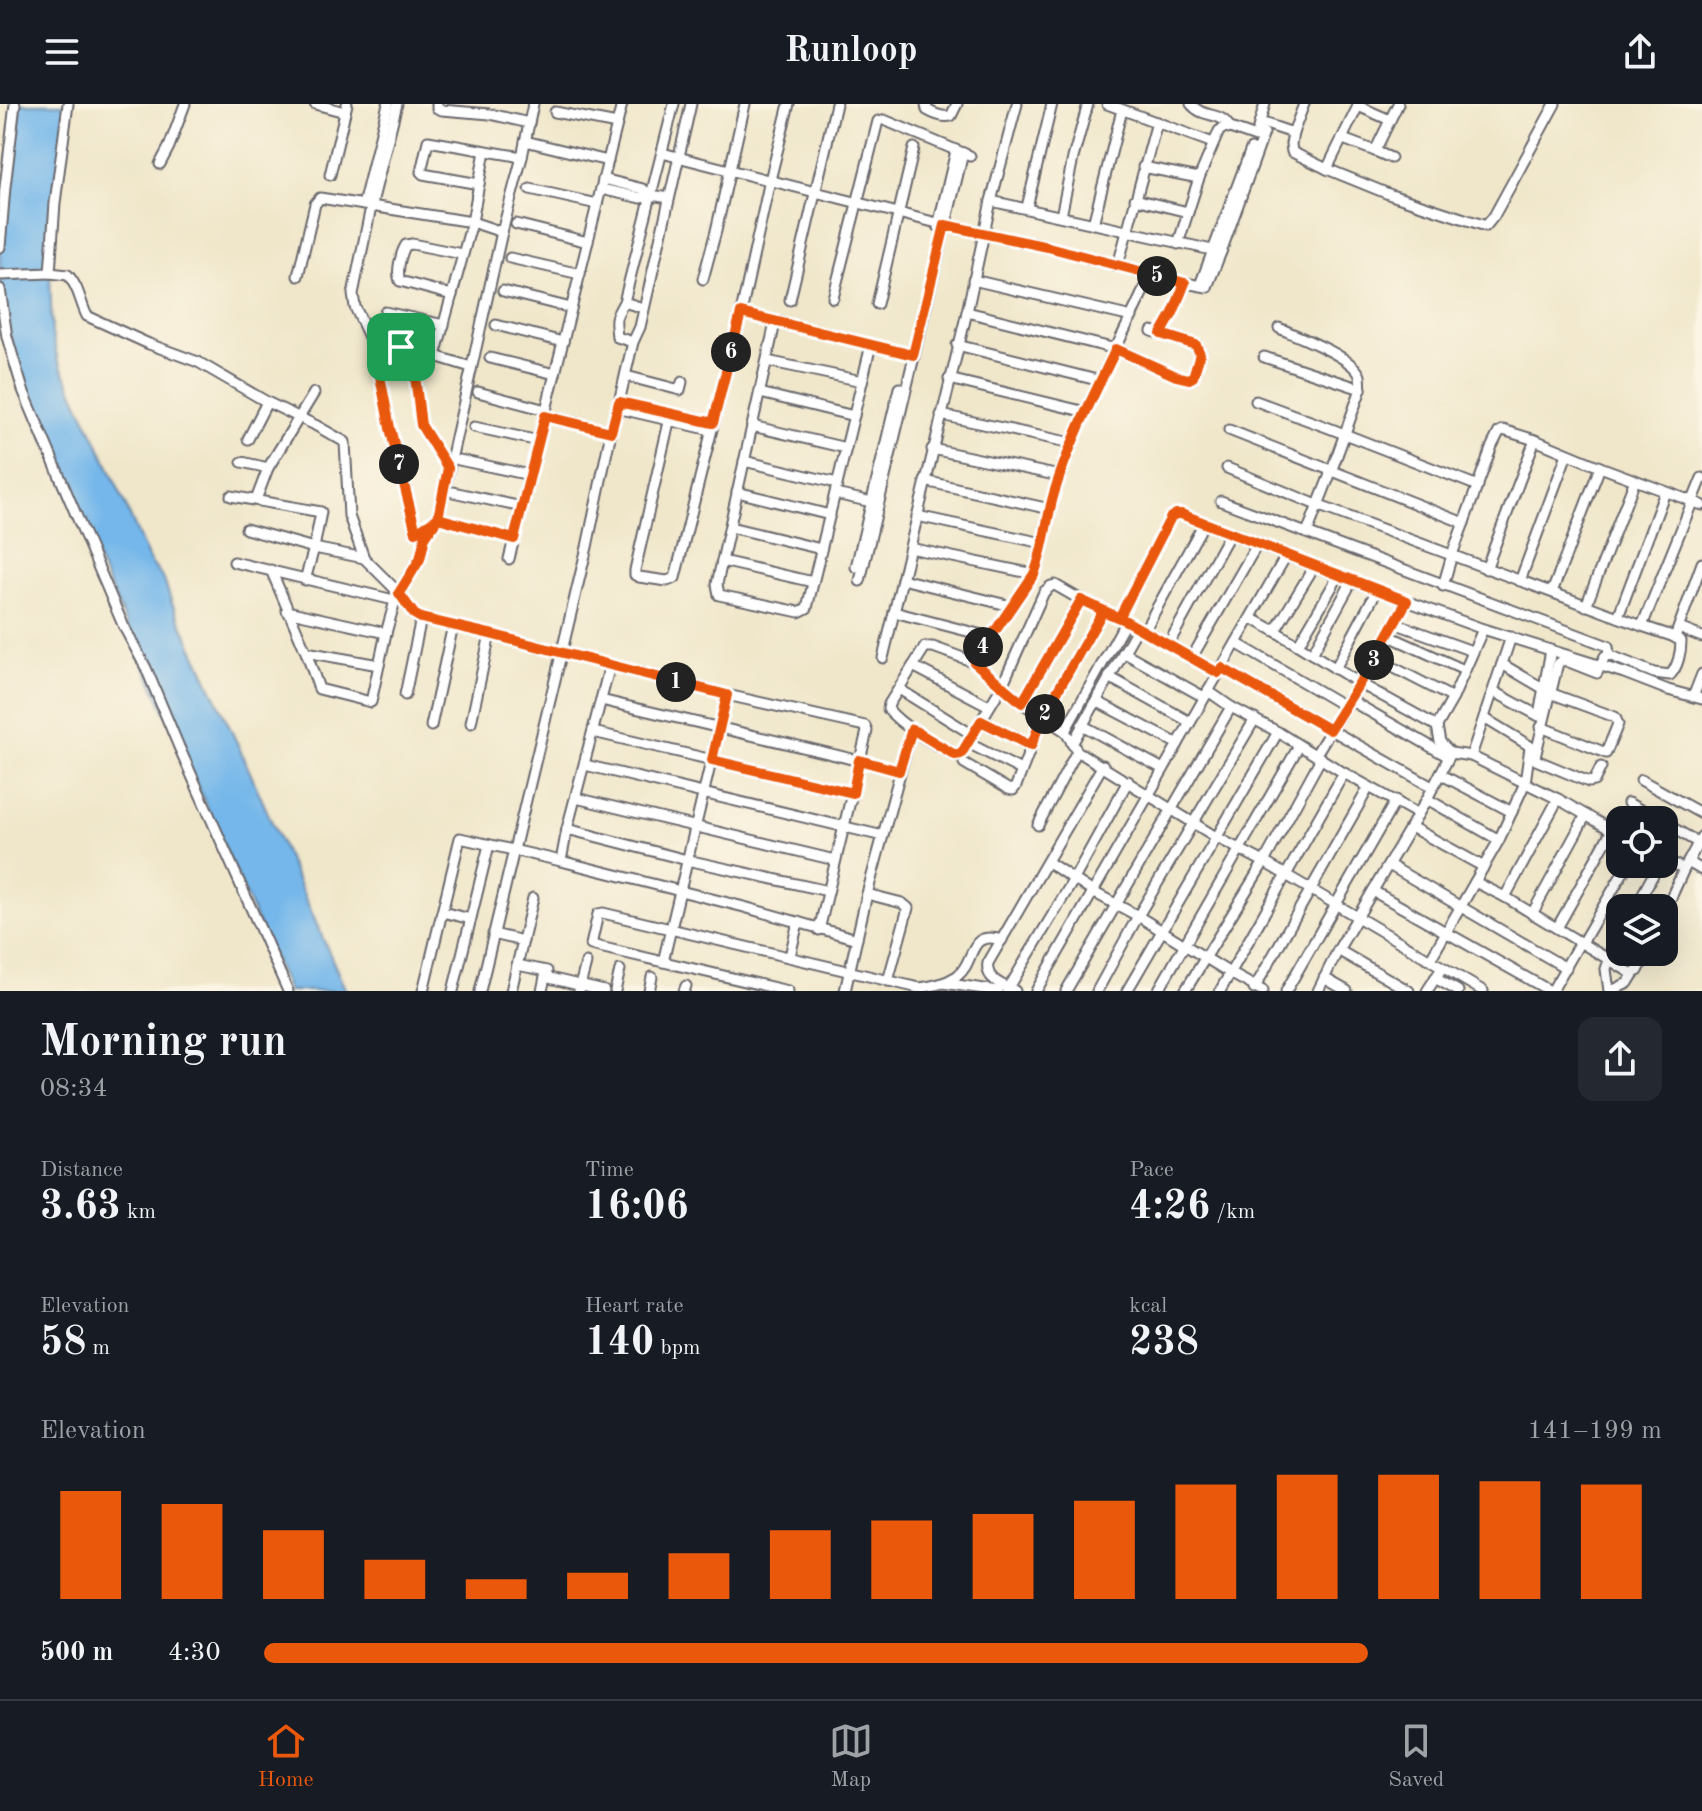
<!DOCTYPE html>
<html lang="en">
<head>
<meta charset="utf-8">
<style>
	body { margin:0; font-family:"Old Standard TT",serif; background:#242831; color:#f1f3f6; height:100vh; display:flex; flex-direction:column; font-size:30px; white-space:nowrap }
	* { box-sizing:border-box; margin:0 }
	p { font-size:26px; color:#9ea1a6 }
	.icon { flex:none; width:44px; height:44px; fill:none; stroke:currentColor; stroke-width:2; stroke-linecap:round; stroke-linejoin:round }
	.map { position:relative; height:887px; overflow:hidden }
	.sheet { display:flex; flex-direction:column; background:#171b24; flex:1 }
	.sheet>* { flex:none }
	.controls { position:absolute; left:1606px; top:702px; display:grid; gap:16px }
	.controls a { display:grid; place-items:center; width:72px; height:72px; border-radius:16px; background:#171b24; box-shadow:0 8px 32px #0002; font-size:40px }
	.pin { position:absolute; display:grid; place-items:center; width:68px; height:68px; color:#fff; margin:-34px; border-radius:16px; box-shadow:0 4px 12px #0006 }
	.km { position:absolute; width:40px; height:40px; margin:-20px; border-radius:50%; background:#222; color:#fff; font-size:22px; line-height:40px; text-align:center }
	.round { display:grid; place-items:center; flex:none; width:84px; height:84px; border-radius:16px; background:#242831 }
	.headline { display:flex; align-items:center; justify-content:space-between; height:136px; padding:0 40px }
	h1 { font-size:44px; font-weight:800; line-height:60px }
	.metrics { display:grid; grid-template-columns:repeat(3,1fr); gap:12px; height:136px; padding:8px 40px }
	.metrics div { display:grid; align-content:center }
	.metrics b { font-size:40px; font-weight:800 }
	.metrics small { font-size:22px; font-weight:400 }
	.metrics p { font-size:22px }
	.chart { height:224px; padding:16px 40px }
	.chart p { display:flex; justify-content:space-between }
	.chart svg { width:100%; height:144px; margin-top:8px; stroke:#ea580c; stroke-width:6 }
	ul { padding:0 40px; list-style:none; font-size:26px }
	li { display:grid; grid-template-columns:128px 96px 1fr; align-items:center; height:60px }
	li i { height:20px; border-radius:10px; background:#ea580c }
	header { display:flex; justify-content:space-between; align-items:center; height:104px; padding:0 40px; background:#171b24; font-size:36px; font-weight:800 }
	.dock { display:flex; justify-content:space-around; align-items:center; height:112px; border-top:2px solid #363941; background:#171b24; font-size:22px; color:#9ea1a6 }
	.dock a { display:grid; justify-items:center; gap:4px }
	.dock .active { color:#ea580c }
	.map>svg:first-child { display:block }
	.water { fill:#75b7ea; stroke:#4c6c92; stroke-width:2 }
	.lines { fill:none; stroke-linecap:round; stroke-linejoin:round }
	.minor-casing { stroke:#6a676d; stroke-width:13 }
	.minor { stroke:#fff; stroke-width:9 }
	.route-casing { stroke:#fff; stroke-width:16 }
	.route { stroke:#ea580c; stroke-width:10 }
</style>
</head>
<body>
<header><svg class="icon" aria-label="menu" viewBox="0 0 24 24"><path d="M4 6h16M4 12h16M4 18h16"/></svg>Runloop<svg class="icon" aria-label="share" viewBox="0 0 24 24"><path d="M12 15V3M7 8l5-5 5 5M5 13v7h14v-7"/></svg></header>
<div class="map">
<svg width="1702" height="887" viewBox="0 0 1702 887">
	<rect width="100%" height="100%" fill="#fcf5e5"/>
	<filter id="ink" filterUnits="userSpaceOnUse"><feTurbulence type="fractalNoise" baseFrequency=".0125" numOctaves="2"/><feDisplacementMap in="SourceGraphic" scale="16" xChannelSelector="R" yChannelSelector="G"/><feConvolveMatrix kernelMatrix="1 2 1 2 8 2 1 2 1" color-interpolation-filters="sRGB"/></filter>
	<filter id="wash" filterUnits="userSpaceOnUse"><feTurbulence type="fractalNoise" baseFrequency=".006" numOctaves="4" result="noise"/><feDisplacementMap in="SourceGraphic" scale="32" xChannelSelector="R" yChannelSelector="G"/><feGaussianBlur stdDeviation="1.8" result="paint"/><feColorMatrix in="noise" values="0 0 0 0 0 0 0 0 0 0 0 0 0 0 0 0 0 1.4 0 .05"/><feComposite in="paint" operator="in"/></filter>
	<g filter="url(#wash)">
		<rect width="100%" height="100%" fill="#f0e7cb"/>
		<polygon class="water" points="15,0 68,0 50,169 52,230 58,256 110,365 149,456 164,476 172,499 238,641 346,887 288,887 23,286 0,185 0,143"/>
	</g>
	<g filter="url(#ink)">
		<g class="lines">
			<g class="minor-casing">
				<g id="minor">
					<path d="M 68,0 L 55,99 L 50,169 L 68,171 C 79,183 80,198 87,212 L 149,240 L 198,258 L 267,298 L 315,321 L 345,338 L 349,412 L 364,454 L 399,489 L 414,510 L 421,514 L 490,530 L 727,591 L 865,622 L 867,627 L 819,826"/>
					<polyline points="315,0 345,8"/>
					<polyline points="397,0 371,103 353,190 355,203 375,246 390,324 416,428 438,414"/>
					<polyline points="437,0 437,4 442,6 490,10 529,19"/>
					<path d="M 926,0 L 927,6 C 934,10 943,14 951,12 L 957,0"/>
					<polyline points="1107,0 1213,39"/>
					<path d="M 1191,0 C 1204,16 1221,6 1230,24"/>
					<polyline points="1358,2 1390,16"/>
					<polyline points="555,8 617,20"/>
					<polyline points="884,16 970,52"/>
					<polyline points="1260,18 1293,29 1291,40 1292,48 1327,65 1391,91 1486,122 1494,112 1555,0"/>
					<polyline points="1258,24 1265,0"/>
					<polyline points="1293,29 1304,0"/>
					<polyline points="1343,35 1375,47 1398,0"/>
					<polyline points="525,37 608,57"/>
					<polyline points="1375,47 1391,54"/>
					<polyline points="662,49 945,121 1048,143 1185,179 1207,183 1221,148 1264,29 1258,27"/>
					<polyline points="160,60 169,43 185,0"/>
					<polyline points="1143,63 1199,74"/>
					<polyline points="1327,65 1359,0"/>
					<polyline points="330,71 347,0"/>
					<polyline points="603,75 643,85 649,91"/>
					<polyline points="479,80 423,70 421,68 428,37 522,53"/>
					<polyline points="530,85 597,100"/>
					<polyline points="601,85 641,94 651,91 669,94"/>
					<polyline points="1135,95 1188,108"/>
					<polyline points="991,97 1221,148"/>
					<polyline points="363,101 388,0"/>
					<polyline points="1027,103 1052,0"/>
					<polyline points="1061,112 1073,54 1088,0"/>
					<polyline points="516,120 588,138"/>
					<polyline points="1093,120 1122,6"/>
					<polyline points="938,122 956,47"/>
					<polyline points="1178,140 1199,74 1219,27 1225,23 1230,24 1256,33"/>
					<polyline points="0,143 5,83 15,0"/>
					<polyline points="510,154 580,170"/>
					<polyline points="1118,161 1157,18"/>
					<polyline points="0,171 50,169"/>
					<polyline points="298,172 315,100 320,94 472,118 502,128"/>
					<polyline points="703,175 716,127 745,0"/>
					<polyline points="973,176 1132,213"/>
					<polyline points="1200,181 1251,45"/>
					<polyline points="0,185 7,233 23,286 123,521 146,564 179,643 288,887"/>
					<polyline points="503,187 571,204"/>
					<path d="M 452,191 L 400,177 C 396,167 401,149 406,141 L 412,140 L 462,150"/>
					<polyline points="833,194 878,17"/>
					<polyline points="790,196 836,0"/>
					<path d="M 624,198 C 614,216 615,212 617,233 L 633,238"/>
					<polyline points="877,200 914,44"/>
					<polyline points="643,204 624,198 674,0"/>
					<polyline points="385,208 444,221"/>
					<polyline points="967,208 1116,245 1176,272 1189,275 1193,273 1200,250 1196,241 1152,227"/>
					<polyline points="741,209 913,251"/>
					<polyline points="775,219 722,457 717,480 719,491 799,508 807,504 871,241"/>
					<polyline points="496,221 563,238"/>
					<path d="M 1279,224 C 1297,232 1354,253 1360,272 C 1361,277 1360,281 1361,285"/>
					<polyline points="1161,230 1173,209 1185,179"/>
					<polyline points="957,241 1101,277"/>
					<polyline points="375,246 401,243 419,251 435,252 471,263"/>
					<polyline points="412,248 421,321 448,364"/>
					<polyline points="435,252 472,118 485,47"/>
					<polyline points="1264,253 1361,285 1331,368 1307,429"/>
					<polyline points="490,254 555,270"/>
					<polyline points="767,257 862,277"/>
					<polyline points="626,272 680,286 682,278"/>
					<polyline points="949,275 1086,308"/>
					<polyline points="478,288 546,306"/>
					<polyline points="760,289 854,312"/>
					<polyline points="1256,297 1329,324 1478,382"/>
					<polyline points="619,298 713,319"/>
					<polyline points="617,304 711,326"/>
					<polyline points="941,311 1072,339"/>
					<polyline points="545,312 611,328"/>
					<polyline points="669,318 635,466 635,471 639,473 667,477 675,474 741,209 770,76 789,0"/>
					<polyline points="752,322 846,344"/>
					<polyline points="474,323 539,337"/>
					<polyline points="1229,326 1464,419"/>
					<polyline points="248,335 267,298"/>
					<polyline points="932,345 1060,372"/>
					<polyline points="459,356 530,371"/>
					<polyline points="744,357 837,379"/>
					<polyline points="242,358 268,364"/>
					<polyline points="1227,364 1317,401 1642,522"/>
					<polyline points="925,377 1050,405"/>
					<polyline points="453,388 522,403"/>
					<polyline points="737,388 830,411"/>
					<polyline points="835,390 872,398"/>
					<polyline points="231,392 321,408 314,444 305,476"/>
					<polyline points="256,396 268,364 314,289"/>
					<polyline points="1221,397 1608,542 1609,551"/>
					<polyline points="917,412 1043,439"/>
					<polyline points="730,423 821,445"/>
					<polyline points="246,425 314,444 364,454"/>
					<polyline points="514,435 438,414 502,128 522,53 533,0"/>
					<polyline points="910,444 1034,470"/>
					<polyline points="509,455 622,0"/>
					<polyline points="722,457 813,478"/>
					<polyline points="234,458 398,497"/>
					<polyline points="856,463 899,284"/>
					<polyline points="1486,465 1535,336"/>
					<polyline points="271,466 306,548 319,585 371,598 386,529 395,497"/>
					<polyline points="902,475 1011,502"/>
					<polyline points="860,477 963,49"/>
					<polyline points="1520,477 1567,350"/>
					<polyline points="1443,482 1452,451 1492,342 1499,328 1503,326 1535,336 1600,363 1702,401"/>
					<polyline points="1552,488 1600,363"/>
					<polyline points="399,489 420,455 425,433 436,417"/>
					<polyline points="1586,502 1635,376"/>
					<polyline points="287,507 386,529"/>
					<polyline points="894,508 990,533"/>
					<polyline points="1618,513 1665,388"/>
					<polyline points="1119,514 1171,413 1176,410 1181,410 1352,477 1483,525 1624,569 1668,586 1702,595"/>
					<polyline points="1251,514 1275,527 1359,579 1437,622"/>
					<polyline points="1394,519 1472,547"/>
					<polyline points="1679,524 1702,533"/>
					<polyline points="1144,527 1204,419"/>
					<polyline points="1275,527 1315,461"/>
					<polyline points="1387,531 1464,566"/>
					<polyline points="1675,533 1702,459"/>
					<polyline points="1236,539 1344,602"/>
					<polyline points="1168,541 1230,429"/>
					<polyline points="1298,541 1339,471"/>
					<polyline points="306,548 379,561"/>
					<polyline points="1123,548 1204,593"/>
					<polyline points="1312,550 1352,477"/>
					<polyline points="883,554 967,208 991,97 1017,0"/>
					<polyline points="1375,554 1453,594"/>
					<polyline points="1191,555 1258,439"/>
					<path d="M 974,558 L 1034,470 C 1045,443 1046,413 1055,386 C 1079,311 1119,242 1151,170"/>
					<polyline points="1502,560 1544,585"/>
					<polyline points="913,562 989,602"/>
					<polyline points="1222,564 1432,683"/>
					<polyline points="1335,565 1377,486"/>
					<path d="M 1218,569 L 1138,523 L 1081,496 L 1055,481 L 1051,482 L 1044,488 L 1002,582 L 961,650 L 955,651 C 935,640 902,623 888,605 L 889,600 L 925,543 L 933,543 L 974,558 L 1022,599 L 1065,627 L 1077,647 L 1216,733 L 1264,758 L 1483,887"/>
					<polyline points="1109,573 1190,618"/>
					<polyline points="899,585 973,631"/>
					<polyline points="1208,587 1231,603 1278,628 1344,669 1418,710"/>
					<polyline points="1493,587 1539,612"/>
					<polyline points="405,591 421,514"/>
					<polyline points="1693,593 1702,570"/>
					<polyline points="1348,595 1449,653"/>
					<path d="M 601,596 C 700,620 800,641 899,667"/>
					<polyline points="1096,597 1178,640"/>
					<polyline points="1022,599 1081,496"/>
					<polyline points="1539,610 1551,546"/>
					<polyline points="1484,614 1530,642"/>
					<polyline points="981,617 1031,642"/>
					<polyline points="471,619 490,530"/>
					<polyline points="1082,621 1163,665"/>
					<polyline points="431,622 453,521"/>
					<polyline points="1541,623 1606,649 1618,620 1615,613 1550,589"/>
					<polyline points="1065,627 1126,517"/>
					<polyline points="593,628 853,689"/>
					<polyline points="968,639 1021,666"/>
					<polyline points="1072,640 1138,523"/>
					<polyline points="1451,649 1471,652 1558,695 1620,731"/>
					<polyline points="1316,650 1375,554 1407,497"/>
					<polyline points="1471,652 1511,533"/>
					<polyline points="964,659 1008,685 1013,686 1016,682 1042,614 1103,507"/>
					<polyline points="585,661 883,732"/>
					<path d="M 1601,663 L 1594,677 L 1589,678 L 1536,656 L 1535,653 L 1558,559 L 1564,556 L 1597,569 L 1605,552 L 1609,551 L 1654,569 L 1670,571 C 1678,563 1681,548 1681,537 L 1672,532 L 1642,522 L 1702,374"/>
					<polyline points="1440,670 1512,708"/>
					<polyline points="1641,676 1702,710"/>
					<polyline points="576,694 835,756"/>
					<polyline points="1427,695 1499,736"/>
					<polyline points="1628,699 1658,716"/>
					<polyline points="1664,719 1699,739"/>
					<polyline points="1038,721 1077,647"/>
					<polyline points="1411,723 1484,763"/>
					<polyline points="567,725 687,756 828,787"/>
					<polyline points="1664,755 1684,765"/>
					<polyline points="561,757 567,725 610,561"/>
					<polyline points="1048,758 1093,788 1138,812 1230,869 1263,887"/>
					<polyline points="1688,758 1702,766"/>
					<polyline points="1389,761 1566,864"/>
					<polyline points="1475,778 1505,793 1631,869 1638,867 1647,848"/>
					<polyline points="1373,787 1550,887"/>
					<polyline points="867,790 902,799 908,804 888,877"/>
					<polyline points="1505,793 1558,695"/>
					<polyline points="1635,804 1659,760"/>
					<polyline points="442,808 471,815"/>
					<polyline points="1664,809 1684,765 1702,732"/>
					<polyline points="1532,810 1586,711"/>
					<polyline points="1557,824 1612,726"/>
					<polyline points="493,830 523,837"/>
					<polyline points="1582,839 1628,760"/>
					<polyline points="1338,846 1409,887"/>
					<polyline points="790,852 798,818"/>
					<polyline points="1607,854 1620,831"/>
					<polyline points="1430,856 1499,736 1525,679 1530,643"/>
					<polyline points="663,858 727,591"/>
					<polyline points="517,861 547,867 545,873"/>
					<polyline points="1324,874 1347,887"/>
					<polyline points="1435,874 1458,887"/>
					<polyline points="943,879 998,887"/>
					<polyline points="1254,885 1369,683"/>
					<polyline points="579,886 586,859"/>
					<polyline points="423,887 460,734 561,757 744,803 857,835"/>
					<polyline points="453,887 489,741"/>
					<polyline points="480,887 587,443 611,328 619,298 633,238 640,223 691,0"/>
					<polyline points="511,887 533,794"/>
					<polyline points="542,887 545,873 604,887"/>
					<polyline points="615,887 620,866"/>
					<polyline points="649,887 652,873"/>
					<polyline points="684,887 686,882"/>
					<path d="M 788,887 L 591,841 L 598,810 L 603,809 L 919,884 C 932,882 945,880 957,872 C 977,857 966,826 1002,836"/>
					<polyline points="845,887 867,790 912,625"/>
					<polyline points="1007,887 1074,775 1128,677"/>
					<path d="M 1015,887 C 1002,881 985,875 988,859 L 1103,661"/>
					<polyline points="1036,887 1287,450"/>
					<polyline points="1066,887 1231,603"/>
					<polyline points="1097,887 1138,812 1255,615"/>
					<polyline points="1127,887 1278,628"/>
					<polyline points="1158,887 1299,642"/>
					<polyline points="1185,887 1264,758 1321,654"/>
					<polyline points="1220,887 1344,669"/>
					<polyline points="1286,887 1396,696"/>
					<polyline points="1318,887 1338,846 1427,695 1451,649 1440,638 1437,622 1453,594 1483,525"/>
					<polyline points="1427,887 1442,864"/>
					<polyline points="1552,887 1580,838"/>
					<polyline points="1609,887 1606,865 1609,856"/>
					<polyline points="1611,887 1628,879 1634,869"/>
				</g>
			</g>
			<use href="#minor" class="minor"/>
		</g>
	</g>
	<g class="lines" filter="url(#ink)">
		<g class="route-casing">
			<path id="route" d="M 401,243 L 412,248 L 421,321 L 448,364 L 438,414 L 425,433 L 420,455 L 399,489 L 414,510 L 421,514 L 490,530 L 727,591 L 712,656 L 853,689 L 859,656 L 899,667 L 912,625 L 955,651 L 961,650 L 981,617 L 1031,642 L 1042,614 L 1103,507 L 1119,514 L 1171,413 L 1176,410 L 1181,410 L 1407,497 L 1375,554 L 1330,626 L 1222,564 L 1218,569 L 1126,517 L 1081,496 L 1022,599 L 974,558 L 1034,470 C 1045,443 1046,414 1055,386 C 1070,337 1094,291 1116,245 L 1176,272 L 1189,275 L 1193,273 L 1200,250 L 1196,241 L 1161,230 L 1173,209 L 1185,179 L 1048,143 L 945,121 L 913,251 L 741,209 L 713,319 L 619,298 L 611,328 L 545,312 L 514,435 L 438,414 L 416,428 L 390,324 L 375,246 L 401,243"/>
		</g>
		<use href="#route" class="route"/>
	</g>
</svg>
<div class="controls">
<a><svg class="icon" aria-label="locate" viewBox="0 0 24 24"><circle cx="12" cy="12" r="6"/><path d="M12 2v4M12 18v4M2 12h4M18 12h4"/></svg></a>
<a><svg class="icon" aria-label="layers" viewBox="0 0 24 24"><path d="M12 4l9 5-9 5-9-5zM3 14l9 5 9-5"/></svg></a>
</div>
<div class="pin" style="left:401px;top:243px;background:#1e9e55"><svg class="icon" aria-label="arrive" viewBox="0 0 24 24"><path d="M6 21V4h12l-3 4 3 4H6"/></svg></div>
<b class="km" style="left:676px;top:578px">1</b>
<b class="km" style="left:1045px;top:610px">2</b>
<b class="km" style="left:1374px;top:556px">3</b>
<b class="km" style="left:983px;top:543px">4</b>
<b class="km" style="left:1157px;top:172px">5</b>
<b class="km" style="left:731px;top:248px">6</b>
<b class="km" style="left:399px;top:360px">7</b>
</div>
<section class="sheet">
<div class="headline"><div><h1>Morning run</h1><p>08:34</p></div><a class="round"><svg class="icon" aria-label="share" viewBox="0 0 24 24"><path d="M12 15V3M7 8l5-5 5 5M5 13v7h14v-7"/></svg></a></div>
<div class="metrics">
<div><p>Distance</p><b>3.63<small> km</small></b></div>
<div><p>Time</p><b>16:06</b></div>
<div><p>Pace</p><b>4:26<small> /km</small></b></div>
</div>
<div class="metrics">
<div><p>Elevation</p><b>58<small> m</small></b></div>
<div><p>Heart rate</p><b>140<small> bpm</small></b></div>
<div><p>kcal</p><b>238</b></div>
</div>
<div class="chart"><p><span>Elevation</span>141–199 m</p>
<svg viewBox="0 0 160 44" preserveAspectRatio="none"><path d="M5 44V11M15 44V15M25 44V23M35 44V32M45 44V38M55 44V36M65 44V30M75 44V23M85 44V20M95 44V18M105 44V14M115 44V9M125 44V6M135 44V6M145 44V8M155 44V9"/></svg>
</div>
<ul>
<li><b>500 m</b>4:30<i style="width:79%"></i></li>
</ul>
</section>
<nav class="dock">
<a class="active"><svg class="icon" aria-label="home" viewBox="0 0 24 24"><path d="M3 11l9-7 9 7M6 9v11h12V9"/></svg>Home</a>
<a><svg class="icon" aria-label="map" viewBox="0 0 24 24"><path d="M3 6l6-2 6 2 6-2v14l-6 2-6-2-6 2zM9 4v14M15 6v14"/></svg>Map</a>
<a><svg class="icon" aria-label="saved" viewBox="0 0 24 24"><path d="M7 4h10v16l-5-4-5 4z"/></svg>Saved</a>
</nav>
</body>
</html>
